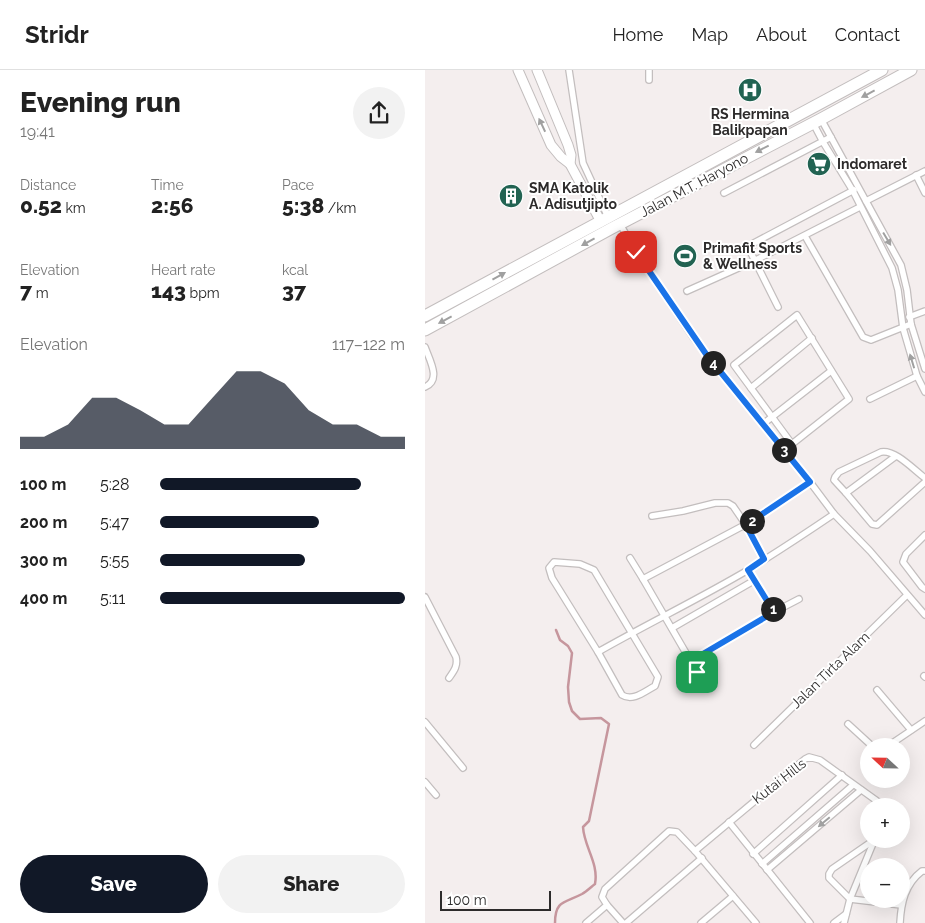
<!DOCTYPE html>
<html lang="en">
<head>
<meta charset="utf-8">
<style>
	body { margin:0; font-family:Raleway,sans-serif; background:#f2f2f2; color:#222; height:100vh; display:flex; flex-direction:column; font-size:19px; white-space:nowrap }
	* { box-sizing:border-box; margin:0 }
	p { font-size:16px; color:#767676 }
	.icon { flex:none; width:28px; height:28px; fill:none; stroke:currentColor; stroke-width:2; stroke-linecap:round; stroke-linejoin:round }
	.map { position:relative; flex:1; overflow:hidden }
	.side { display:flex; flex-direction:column; background:#fff; width:425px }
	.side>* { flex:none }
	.needle { width:32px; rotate:292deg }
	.fabs { position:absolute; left:435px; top:668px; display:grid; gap:10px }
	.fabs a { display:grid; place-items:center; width:50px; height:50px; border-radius:50%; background:#fff; box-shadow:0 5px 20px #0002; font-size:25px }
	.scale { position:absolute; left:15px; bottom:12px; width:111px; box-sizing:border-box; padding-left:5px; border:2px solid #2d2b2b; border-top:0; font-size:14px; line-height:18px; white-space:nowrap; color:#2d2b2b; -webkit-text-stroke:4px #fff; paint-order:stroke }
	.pin { position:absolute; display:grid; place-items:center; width:42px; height:42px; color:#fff; margin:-21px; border-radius:10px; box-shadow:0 2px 8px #0006 }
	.km { position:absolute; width:25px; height:25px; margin:-12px; border-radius:50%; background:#222; color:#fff; font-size:14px; line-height:25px; text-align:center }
	.round { display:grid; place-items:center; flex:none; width:52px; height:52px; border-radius:26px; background:#f2f2f2 }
	.headline { display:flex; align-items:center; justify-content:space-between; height:85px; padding:0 20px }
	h1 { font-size:28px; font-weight:800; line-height:38px }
	.figures { display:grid; grid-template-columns:repeat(3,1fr); gap:8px; height:85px; padding:5px 20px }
	.figures div { display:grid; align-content:center }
	.figures b { font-size:21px; font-weight:800 }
	.figures small { font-size:14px; font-weight:400 }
	.figures p { font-size:14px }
	.chart { height:140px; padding:10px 20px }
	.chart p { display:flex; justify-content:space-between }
	.chart svg { width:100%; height:90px; margin-top:5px; fill:#111827; opacity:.7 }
	.cta { display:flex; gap:10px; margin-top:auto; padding:10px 20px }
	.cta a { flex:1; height:58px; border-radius:30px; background:#111827; color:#fff; font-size:20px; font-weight:800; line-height:58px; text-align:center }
	.cta a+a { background:#f2f2f2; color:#222 }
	ul { padding:0 20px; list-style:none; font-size:16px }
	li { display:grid; grid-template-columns:80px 60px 1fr; align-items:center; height:38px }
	li i { height:12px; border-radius:6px; background:#111827 }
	header { display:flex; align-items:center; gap:30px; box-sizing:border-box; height:70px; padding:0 25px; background:#fff; border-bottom:1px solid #e0e0e0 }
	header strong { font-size:24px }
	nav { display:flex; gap:28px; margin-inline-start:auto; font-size:18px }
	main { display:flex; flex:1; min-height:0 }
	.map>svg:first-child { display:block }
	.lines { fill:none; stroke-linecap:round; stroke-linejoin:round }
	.stream { stroke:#c6969d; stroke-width:2.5 }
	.street-casing { stroke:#c3bebe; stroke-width:8 }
	.secondary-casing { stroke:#c3bebe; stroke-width:11 }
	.highway-casing { stroke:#c3bebe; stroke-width:13 }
	.street { stroke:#fff; stroke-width:5.5 }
	.secondary { stroke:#fff; stroke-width:9 }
	.highway { stroke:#fff; stroke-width:11 }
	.oneway { fill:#a0a0a0 }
	.route-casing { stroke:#fff; stroke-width:10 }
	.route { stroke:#1a73e8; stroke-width:6 }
	.labels { text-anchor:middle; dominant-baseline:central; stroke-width:4; stroke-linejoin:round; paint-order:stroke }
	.poi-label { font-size:14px; font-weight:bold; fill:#2d2b2b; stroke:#fff; text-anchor:start }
	.street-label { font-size:14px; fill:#2d2b2b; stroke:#fff }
</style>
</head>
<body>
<header>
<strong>Stridr</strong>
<nav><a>Home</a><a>Map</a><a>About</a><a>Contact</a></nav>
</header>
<main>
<section class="side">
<div class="headline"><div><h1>Evening run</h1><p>19:41</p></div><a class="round"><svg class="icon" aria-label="share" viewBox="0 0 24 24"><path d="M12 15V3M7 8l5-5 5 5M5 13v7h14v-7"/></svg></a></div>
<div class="figures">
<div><p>Distance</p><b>0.52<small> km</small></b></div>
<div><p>Time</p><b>2:56</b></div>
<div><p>Pace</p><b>5:38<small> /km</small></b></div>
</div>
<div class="figures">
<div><p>Elevation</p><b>7<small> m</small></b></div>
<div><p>Heart rate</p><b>143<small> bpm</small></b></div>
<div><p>kcal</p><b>37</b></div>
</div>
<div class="chart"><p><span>Elevation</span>117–122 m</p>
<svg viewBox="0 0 160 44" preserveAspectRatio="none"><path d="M0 44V38L10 38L20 32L30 19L40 19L50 25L60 32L70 32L80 19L90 6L100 6L110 12L120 25L130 32L140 32L150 38L160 38V44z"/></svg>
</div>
<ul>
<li><b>100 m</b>5:28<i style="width:82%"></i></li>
<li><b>200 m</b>5:47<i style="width:65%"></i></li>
<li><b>300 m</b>5:55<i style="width:59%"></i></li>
<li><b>400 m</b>5:11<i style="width:100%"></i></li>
</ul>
<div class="cta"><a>Save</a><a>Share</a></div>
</section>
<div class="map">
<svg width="500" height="853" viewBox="0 0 500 853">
	<rect width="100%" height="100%" fill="#f4eeee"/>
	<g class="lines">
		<path class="stream" d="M 130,853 C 130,830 140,833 157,824 C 162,821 166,817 170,814 C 174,793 159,777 158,757 L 164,751 L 184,654 L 176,648 L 155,649 L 147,641 L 144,632 L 143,617 L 147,583 L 143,576 L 135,570 L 131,560"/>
		<g class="street-casing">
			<g id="street">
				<polyline points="144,0 158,93 183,147"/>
				<polyline points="224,0 224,10"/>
				<polyline points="396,49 476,195 482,220 486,254 500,299"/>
				<polyline points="388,53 398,72 428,121 467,198 473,220 478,258 492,306 500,322"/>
				<polyline points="491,105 500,123"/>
				<polyline points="299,123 406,67"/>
				<polyline points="441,131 500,101"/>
				<polyline points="195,154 211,182 268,267 294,301 385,412 409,444 445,481 500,545"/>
				<polyline points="380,166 438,267 446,270 486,254"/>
				<polyline points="262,221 329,191 435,137"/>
				<polyline points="353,237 326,183 327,174 429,120"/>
				<polygon points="372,245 424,329 367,374 309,295"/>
				<polyline points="484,247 500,241"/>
				<path d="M 0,277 C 4,289 17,310 0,317"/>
				<polyline points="326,318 387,268"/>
				<polyline points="445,329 492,306"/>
				<polyline points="338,354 406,301"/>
				<path d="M 471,386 L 421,423 L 409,410 L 410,407 L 414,402 L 456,382 C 470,379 489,400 500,408"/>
				<polyline points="421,423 447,454 452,455 500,412"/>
				<polyline points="227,446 258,441 290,433 303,433 308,436 321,455 339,489"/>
				<polyline points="500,465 481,484 478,492 497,517 500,519"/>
				<polyline points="205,488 218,509"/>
				<path d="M 129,492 L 155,494 L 169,500 L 233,607 L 230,616 C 220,621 208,632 197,625 L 173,582 L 127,508 L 124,498 Z"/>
				<path d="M 0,527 L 31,587 C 33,596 29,601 24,608"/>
				<polyline points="349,542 374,529"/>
				<polyline points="247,558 330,510"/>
				<path d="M 173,582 C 222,554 274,529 323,500 C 352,482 381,463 409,444"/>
				<polyline points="266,591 349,542 323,500"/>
				<polyline points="272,602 218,509 329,450 385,412"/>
				<polyline points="499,606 500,607"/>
				<polyline points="452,620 486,660"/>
				<polyline points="0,652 38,698"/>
				<polyline points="423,654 447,676"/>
				<polyline points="329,675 482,525"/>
				<polyline points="463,676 500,651"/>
				<polyline points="0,712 11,725"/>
				<polyline points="476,746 477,747"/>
				<polyline points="304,752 385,853"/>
				<polyline points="449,770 407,799 404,804 404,808 425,829 476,835"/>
				<polyline points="270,781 331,853"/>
				<polyline points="328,784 417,705"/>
				<polyline points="337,794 428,715"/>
				<polyline points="342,800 436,720"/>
				<polyline points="182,835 198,853"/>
				<polyline points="161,853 182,835 177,827 180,819 244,761 252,762 270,781 380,689 384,687 395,690 459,736"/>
				<polyline points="201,853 277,788"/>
				<polyline points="276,853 308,826"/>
				<polyline points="409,853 421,844"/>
				<polyline points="419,853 425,829 449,771"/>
				<path d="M 475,853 C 476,833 480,814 497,801 L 500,801"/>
			</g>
		</g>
		<g class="secondary-casing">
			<g id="secondary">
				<polyline points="93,0 126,75 136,87 145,94 176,152"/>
				<polyline points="112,0 143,75 146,85 145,94"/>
			</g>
		</g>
		<g class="highway-casing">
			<g id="highway">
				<polyline points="0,246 457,0"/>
				<polyline points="0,260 187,158 396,49 486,0"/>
			</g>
		</g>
		<use href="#street" class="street"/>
		<use href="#secondary" class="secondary"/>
		<use href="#highway" class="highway"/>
	</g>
	<defs><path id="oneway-solid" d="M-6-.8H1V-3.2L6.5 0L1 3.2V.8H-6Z" transform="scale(1.25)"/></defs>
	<g class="oneway">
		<use href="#oneway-solid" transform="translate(443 24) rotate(152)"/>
		<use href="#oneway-solid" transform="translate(117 55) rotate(-115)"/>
		<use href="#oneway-solid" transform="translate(337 79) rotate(153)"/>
		<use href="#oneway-solid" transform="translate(462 169) rotate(59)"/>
		<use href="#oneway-solid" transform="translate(163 172) rotate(151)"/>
		<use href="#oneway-solid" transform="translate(74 206) rotate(-29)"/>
		<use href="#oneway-solid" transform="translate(20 250) rotate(152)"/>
		<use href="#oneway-solid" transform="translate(487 291) rotate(-107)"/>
		<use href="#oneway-solid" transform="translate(399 752) rotate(140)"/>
	</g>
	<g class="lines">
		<g class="route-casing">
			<polyline id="route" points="211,182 281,284 385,412 321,455 339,489 323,500 349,542 266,591 272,602"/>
		</g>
		<use href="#route" class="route"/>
	</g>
	<defs>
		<g id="hospital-disc" transform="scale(1.25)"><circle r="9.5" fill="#226352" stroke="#fff"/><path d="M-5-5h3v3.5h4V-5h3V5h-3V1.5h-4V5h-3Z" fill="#fff"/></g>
		<g id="supermarket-disc" transform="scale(1.25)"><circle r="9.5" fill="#226352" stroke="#fff"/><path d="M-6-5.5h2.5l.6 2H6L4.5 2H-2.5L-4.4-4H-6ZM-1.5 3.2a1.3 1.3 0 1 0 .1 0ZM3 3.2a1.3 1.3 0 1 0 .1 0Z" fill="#fff"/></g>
		<g id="building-disc" transform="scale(1.25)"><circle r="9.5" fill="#226352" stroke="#fff"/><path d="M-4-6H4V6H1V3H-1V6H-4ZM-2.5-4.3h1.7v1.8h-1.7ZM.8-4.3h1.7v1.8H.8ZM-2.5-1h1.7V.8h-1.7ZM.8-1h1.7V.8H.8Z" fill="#fff"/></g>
		<g id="stadium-disc" transform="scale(1.25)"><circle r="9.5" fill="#226352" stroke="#fff"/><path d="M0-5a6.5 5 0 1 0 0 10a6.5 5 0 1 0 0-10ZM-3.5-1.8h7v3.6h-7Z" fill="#fff"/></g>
	</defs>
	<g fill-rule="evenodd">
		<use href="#hospital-disc" x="325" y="20"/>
		<use href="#supermarket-disc" x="394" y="94"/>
		<use href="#building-disc" x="86" y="126"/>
		<use href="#stadium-disc" x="260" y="186"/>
	</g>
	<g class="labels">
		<g class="poi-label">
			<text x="325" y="44" text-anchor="middle">RS Hermina<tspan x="325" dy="16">Balikpapan</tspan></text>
			<text x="412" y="94">Indomaret</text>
			<text x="104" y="118">SMA Katolik<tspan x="104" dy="16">A. Adisutjipto</tspan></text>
			<text x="278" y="178">Primafit Sports<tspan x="278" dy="16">&amp; Wellness</tspan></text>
		</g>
		<g class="street-label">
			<text transform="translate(269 115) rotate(-28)">Jalan M.T. Haryono</text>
			<text transform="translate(405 600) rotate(-44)">Jalan Tirta Alam</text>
			<text transform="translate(354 711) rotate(-38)">Kutai Hills</text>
		</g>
	</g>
</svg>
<div class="fabs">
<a><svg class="needle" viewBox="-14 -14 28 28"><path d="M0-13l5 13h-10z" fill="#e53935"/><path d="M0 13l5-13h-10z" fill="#767676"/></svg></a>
<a>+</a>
<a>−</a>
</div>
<div class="scale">100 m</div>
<div class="pin" style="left:272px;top:602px;background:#1e9e55"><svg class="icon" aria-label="arrive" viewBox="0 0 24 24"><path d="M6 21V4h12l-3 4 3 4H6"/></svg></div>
<div class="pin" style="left:211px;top:182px;background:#d93025"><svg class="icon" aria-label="check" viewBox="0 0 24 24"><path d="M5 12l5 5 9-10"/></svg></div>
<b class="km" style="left:348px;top:539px">1</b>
<b class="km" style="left:327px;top:451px">2</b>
<b class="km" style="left:359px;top:380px">3</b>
<b class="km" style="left:288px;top:293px">4</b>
</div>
</main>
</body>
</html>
